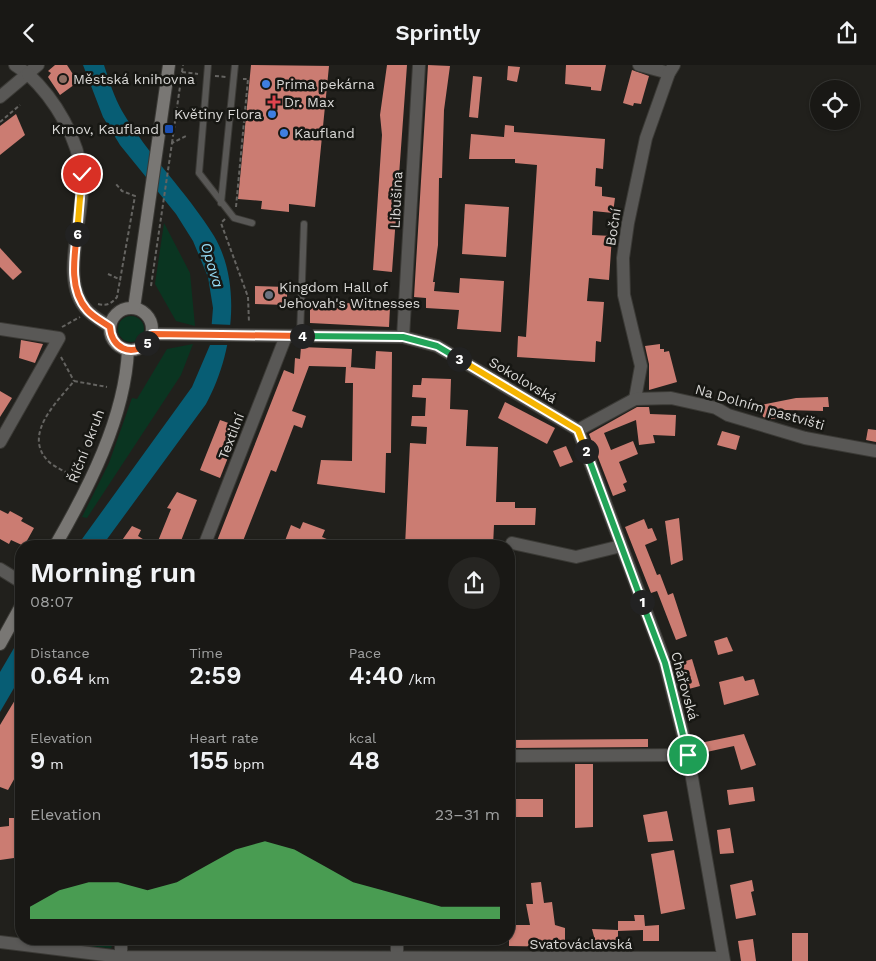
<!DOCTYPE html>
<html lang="en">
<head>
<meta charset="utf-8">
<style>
	body { margin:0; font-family:"Work Sans",sans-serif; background:#262522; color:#f1f3f6; height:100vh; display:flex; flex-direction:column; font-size:19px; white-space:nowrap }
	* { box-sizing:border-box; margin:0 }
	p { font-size:16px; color:#9fa0a0 }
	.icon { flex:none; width:28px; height:28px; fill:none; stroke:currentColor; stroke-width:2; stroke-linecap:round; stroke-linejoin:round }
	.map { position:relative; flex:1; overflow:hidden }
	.panel { position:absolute; left:15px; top:475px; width:500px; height:405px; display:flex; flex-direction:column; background:#191815; border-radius:20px; box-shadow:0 1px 4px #0004,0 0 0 1px #373734 }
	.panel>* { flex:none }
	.buttons { position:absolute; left:810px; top:15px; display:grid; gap:10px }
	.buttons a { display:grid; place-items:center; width:50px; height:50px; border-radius:50%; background:#191815; box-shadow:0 1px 4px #0004,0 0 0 1px #373734; font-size:25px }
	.pin { position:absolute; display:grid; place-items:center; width:42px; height:42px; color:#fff; margin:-21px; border:2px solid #fff; border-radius:50%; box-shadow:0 1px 5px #0007 }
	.km { position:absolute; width:25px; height:25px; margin:-12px; border-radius:50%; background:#222; color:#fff; font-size:14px; line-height:25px; text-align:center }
	.round { display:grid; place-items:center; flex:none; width:52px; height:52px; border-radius:26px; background:#262522 }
	.summary { display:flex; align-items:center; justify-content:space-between; height:85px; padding:0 15px }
	h1 { font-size:28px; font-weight:600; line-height:38px }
	.figures { display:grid; grid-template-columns:repeat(3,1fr); gap:8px; height:85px; padding:5px 15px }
	.figures div { display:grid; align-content:center }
	.figures b { font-size:25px; font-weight:600 }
	.figures small { font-size:14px; font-weight:400 }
	.figures p { font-size:14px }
	.chart { height:140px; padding:10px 15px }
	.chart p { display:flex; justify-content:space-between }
	.chart svg { width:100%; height:90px; margin-top:5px; fill:#5ed56c; opacity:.7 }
	header { display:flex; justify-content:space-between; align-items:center; height:65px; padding:0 15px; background:#191815; font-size:22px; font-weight:600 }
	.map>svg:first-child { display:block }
	.green { fill:#0a3521 }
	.water { fill:#075d74 }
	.pier { fill:#21201c }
	.building { fill:#cb7c72 }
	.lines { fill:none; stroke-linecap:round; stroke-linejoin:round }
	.service-casing { stroke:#3b3a36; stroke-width:8 }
	.minor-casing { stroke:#3b3a36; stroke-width:14 }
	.tertiary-casing { stroke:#3b3a36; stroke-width:14 }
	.secondary-casing { stroke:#3b3a36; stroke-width:14 }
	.path { stroke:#656461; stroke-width:2; stroke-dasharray:4 2.5; stroke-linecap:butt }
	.service { stroke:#595856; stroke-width:6 }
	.minor { stroke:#595856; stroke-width:12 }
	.tertiary { stroke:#595856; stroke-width:12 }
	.secondary { stroke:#797774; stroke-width:12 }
	.split-1-casing { stroke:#fff; stroke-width:10 }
	.split-2-casing { stroke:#fff; stroke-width:10 }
	.split-3-casing { stroke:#fff; stroke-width:10 }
	.split-4-casing { stroke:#fff; stroke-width:10 }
	.split-5-casing { stroke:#fff; stroke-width:10 }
	.split-6-casing { stroke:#fff; stroke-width:10 }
	.split-7-casing { stroke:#fff; stroke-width:10 }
	.split-1 { stroke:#22a559; stroke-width:6 }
	.split-2 { stroke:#22a559; stroke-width:6 }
	.split-3 { stroke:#f5b400; stroke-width:6 }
	.split-4 { stroke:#22a559; stroke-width:6 }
	.split-5 { stroke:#f0652b; stroke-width:6 }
	.split-6 { stroke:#f0652b; stroke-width:6 }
	.split-7 { stroke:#f5b400; stroke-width:6 }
	.education-dot { fill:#8d6e63; stroke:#171713; stroke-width:2 }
	.shop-dot { fill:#3f7fe0; stroke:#171713; stroke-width:2 }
	.health-dot { fill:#e0444e; stroke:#171713; stroke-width:2 }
	.transit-dot { fill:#1a4fb4; stroke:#171713; stroke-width:2 }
	.worship-dot { fill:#6b7280; stroke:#171713; stroke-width:2 }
	.labels { text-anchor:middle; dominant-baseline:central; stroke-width:5; stroke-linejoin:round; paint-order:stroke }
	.poi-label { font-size:14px; fill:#d9d8d6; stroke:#171713; text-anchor:start }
	.street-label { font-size:14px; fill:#d9d8d6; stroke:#171713 }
	.water-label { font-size:15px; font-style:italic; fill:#96dcf6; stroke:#171713 }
</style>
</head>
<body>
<header><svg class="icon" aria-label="back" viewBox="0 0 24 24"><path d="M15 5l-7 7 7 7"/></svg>Sprintly<svg class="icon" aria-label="share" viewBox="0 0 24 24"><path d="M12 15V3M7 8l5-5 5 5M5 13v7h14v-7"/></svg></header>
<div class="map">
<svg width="876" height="896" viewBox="0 0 876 896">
	<rect width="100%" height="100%" fill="#21201c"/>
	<g class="green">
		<polygon points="164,158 190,208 195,261 176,256 155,219"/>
		<circle cx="131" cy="264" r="13"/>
		<polygon points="193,279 181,310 87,453 82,452 109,398 132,333 137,334 167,284"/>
		<polygon points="56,874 115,874 111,883 59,879 54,877"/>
	</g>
	<g class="water">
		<path d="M 83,0 L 104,0 C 109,15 114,32 122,46 C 148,90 187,127 214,171 C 243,220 232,292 206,339 L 102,481 L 77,481 L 192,322 L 210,280 L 213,243 L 208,212 L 193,176 L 176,149 L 120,80 L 103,52 Z"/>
		<polygon points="21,571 21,611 0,647 0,607"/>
	</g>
	<polygon class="pier" points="209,259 233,260 230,280 207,280"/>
	<g class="building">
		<polygon points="55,0 67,0 78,17 60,30 48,12 51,8 48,6"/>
		<polygon points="251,0 329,1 315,142 289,139 289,147 261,144 262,136 238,134"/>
		<polygon points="387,0 407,0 392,207 373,205 382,70 380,50"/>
		<polygon points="428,0 450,1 444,45 442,113 439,113 438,180 433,217 435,217 434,226 459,228 460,213 504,216 501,267 457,264 459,245 426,243 426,233 414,232"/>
		<polygon points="566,0 606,0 601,26 591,25 591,22 565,19"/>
		<polygon points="508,1 520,2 517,17 507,15"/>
		<polygon points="632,5 649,11 641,39 634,38 633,41 623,38"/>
		<polygon points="473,11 482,12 478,53 469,52"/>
		<polygon points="16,49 25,70 0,90 0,61"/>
		<polygon points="505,60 514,61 514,67 605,74 603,104 596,103 595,121 602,122 602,131 615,133 613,148 593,146 592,170 612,171 609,215 589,213 587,236 604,237 601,277 596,276 595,297 517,292 518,271 526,272 537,100 515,98 515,94 469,94 471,69 504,72"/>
		<polygon points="465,139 509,142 506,192 462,189"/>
		<polygon points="0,183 22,207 13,215 0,202"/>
		<polygon points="255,221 287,222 287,240 255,239"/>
		<polygon points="310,237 379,239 379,242 390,242 389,262 310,258"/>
		<polygon points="21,275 43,279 35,298 19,293"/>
		<polygon points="660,279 660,284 664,284 664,287 669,286 677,317 649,325 649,299 645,281"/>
		<polygon points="301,282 352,284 351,302 349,302 375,304 376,286 392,287 391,388 386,388 385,428 317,419 321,395 352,396 353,318 345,318 346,302 309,301 292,346 306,351 302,363 294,360 276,407 271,405 241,481 215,481 284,305 294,309 295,293 300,294"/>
		<polygon points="422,313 451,314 450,344 468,345 466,381 498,382 496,437 515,437 515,443 536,443 535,460 494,460 493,481 405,481 410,378 426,379 427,362 411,361 412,351 425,351 426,333 412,332 413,320 421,320"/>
		<polygon points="0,326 12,333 0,352"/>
		<polygon points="828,332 829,342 823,342 823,346 785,345 786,352 771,354 763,352 761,340 796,333"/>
		<polygon points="505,337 555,363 547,379 498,353"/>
		<polygon points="637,342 649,342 650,349 676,350 675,371 653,370 655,378 639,380 636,355 604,368 611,385 633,376 638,389 619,397 627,417 623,419 626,426 613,431 589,369"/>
		<polygon points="220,355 240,362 220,413 200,405"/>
		<polygon points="868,364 876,365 876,377 866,375"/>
		<polygon points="722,366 740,371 736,385 717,380"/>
		<polygon points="566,381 573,397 560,402 553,386"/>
		<polygon points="177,427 197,435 179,481 156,481 171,444 167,443"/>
		<polygon points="0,445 8,449 10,446 23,453 21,456 34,463 24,481 11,475 9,479 0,474"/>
		<polygon points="679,453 683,495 671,500 665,456"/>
		<polygon points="644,454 648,464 652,463 657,475 645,480 657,510 660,509 668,530 673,528 687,571 676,575 657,526 651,528 625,462"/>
		<polygon points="303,457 325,465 322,472 343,481 283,481 291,460 300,464"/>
		<polygon points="132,461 141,465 138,471 154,481 118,481"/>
		<polygon points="727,572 733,586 718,590 714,576"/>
		<polygon points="692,594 700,621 685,625 677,599"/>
		<polygon points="743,611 745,616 754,614 759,630 724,640 719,617"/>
		<polygon points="21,625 21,679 18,685 21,687 21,702 8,725 0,722 0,660"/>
		<polygon points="744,669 756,700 741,705 734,681 702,688 700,678"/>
		<polygon points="648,674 648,682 509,683 509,675"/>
		<polygon points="575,699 593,699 593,762 575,763"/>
		<polygon points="753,722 755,736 729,740 727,725"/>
		<rect x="509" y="734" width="34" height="18"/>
		<polygon points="667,746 673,776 648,777 643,750"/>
		<polygon points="9,753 21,753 21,792 0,795 0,762 9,761"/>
		<polygon points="730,763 734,788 720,789 717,765"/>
		<polygon points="674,785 685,844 661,849 651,789"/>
		<polygon points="752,815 754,826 751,827 756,850 736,854 730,820"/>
		<polygon points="541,817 544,838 552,837 555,860 565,863 565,882 509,881 509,860 530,860 526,839 533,839 531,818"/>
		<polygon points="634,850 644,850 645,861 659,860 659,876 643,876 643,865 618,866 618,883 597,883 592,864 618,865 618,856 635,856"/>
		<rect x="792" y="868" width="16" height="28"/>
		<polygon points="753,874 756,896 741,896 738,876"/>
	</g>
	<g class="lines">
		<g class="service-casing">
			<g id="service">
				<polyline points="208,0 199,108 234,153 252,158"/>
				<polyline points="221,138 235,0"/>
				<polyline points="300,271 304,159"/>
			</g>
		</g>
		<g class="minor-casing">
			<g id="minor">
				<polyline points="15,0 28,9"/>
				<polyline points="639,0 669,8"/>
				<polyline points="0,32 38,0"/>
				<polyline points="0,264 59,273 0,377"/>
				<polyline points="403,272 419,0"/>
				<polyline points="635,334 641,301 624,230 623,193 628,158 646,73 669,8 674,0"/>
				<polyline points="578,365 635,334 671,333 716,343 728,350 805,373 876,386"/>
				<polyline points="512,478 576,492 621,481"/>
				<polyline points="204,481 286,271"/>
				<polyline points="0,504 21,517"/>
				<polyline points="509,691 688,690"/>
				<polyline points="397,874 397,896"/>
				<polyline points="0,877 121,892 723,893"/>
				<polyline points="121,896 121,874"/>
			</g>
		</g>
		<g class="tertiary-casing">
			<g id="tertiary">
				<path d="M 28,9 C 55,34 79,74 82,112 C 86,149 57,216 88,246 C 94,252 103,257 110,262"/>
				<polyline points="152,269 403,272 437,281 578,365 665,597 688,690 724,896"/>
			</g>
		</g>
		<g class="secondary-casing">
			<g id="secondary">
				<circle cx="131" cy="264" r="21"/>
				<polyline points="134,243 169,0"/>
				<path d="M 55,481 C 88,424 125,353 128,285"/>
				<polyline points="0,579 21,541"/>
			</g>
		</g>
		<g class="path">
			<polyline points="182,7 198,9"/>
			<polyline points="215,11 226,12"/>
			<polyline points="0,57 20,40"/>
			<polyline points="172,78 183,0"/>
			<polyline points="236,142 248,14 243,14"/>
			<polyline points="225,154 221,158 248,232 249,258"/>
			<polyline points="108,209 121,215"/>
			<polyline points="151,221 172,78 188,70"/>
			<path d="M 98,239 C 107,241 111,239 117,232 L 135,131 L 122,126 L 116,119"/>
			<polyline points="62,262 80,252"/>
			<polyline points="61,292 74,316"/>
			<path d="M 74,411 C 66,407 54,402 48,396 C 22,369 58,336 74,316 L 107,322"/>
		</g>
		<use href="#service" class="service"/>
		<use href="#minor" class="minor"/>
		<use href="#tertiary" class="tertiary"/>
		<use href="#secondary" class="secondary"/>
	</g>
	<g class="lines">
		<g class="split-1-casing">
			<polyline id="split-1" points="642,537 665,598 688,690"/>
		</g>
		<g class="split-2-casing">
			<polyline id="split-2" points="586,386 642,537"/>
		</g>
		<g class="split-3-casing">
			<polyline id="split-3" points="459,294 578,365 586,386"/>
		</g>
		<g class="split-4-casing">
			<polyline id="split-4" points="302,271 403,272 437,281 459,294"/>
		</g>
		<g class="split-5-casing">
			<polyline id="split-5" points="147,278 152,269 302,271"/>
		</g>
		<g class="split-6-casing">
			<path id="split-6" d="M 77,169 C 74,193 69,225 87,245 C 93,252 103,257 110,262 C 111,282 131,293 147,278"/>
		</g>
		<g class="split-7-casing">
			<polyline id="split-7" points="77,169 82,109"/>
		</g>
		<use href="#split-1" class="split-1"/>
		<use href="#split-2" class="split-2"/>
		<use href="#split-3" class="split-3"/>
		<use href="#split-4" class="split-4"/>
		<use href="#split-5" class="split-5"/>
		<use href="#split-6" class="split-6"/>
		<use href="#split-7" class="split-7"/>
	</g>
	<circle class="education-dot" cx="63" cy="14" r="5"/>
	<g class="shop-dot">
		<circle cx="266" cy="19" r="5"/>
		<circle cx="272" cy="49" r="5"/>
		<circle cx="284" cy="68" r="5"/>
	</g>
	<path class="health-dot" d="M271.5 29.5h5v5h5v5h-5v5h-5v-5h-5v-5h5z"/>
	<rect class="transit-dot" x="164" y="59" width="10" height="10" rx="2.5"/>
	<circle class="worship-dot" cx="269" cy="230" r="5"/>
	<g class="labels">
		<g class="poi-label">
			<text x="73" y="14">Městská knihovna</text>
			<text x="276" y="19">Prima pekárna</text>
			<text x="284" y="37">Dr. Max</text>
			<text x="262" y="49" text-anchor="end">Květiny Flora</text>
			<text x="159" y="64" text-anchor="end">Krnov, Kaufland</text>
			<text x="294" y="68">Kaufland</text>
			<text x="279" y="222">Kingdom Hall of<tspan x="279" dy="16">Jehovah's Witnesses</tspan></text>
		</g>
		<g class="street-label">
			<text transform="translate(396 135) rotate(-87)">Libušina</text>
			<text transform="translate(613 162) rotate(-81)">Boční</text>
			<text transform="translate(523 315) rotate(31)">Sokolovská</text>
			<text transform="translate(760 342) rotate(16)">Na Dolním pastvišti</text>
			<text transform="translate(231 371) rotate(-69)">Textilní</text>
			<text transform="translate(86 381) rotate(-69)">Říční okruh</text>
			<text transform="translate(685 621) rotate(75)">Chářovská</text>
			<text x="581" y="879">Svatováclavská</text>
		</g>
		<g class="water-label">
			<text transform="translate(212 200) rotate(73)">Opava</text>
		</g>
	</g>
</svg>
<div class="buttons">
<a><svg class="icon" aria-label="locate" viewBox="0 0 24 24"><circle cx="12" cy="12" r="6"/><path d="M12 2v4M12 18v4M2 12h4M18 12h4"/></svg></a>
</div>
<div class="pin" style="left:688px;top:690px;background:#1e9e55"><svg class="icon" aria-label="arrive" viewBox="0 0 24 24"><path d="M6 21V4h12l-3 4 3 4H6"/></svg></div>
<div class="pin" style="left:82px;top:109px;background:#d93025"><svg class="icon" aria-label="check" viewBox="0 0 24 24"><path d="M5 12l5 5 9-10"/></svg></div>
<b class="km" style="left:642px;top:537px">1</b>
<b class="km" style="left:586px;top:386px">2</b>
<b class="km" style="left:459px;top:294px">3</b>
<b class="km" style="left:302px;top:271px">4</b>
<b class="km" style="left:147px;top:278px">5</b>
<b class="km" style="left:77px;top:169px">6</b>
<section class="panel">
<div class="summary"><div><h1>Morning run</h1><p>08:07</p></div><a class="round"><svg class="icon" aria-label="share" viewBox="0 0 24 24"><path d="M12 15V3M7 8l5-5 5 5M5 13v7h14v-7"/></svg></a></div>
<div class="figures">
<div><p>Distance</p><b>0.64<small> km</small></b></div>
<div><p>Time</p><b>2:59</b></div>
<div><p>Pace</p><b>4:40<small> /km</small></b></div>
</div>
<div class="figures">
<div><p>Elevation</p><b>9<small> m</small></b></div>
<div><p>Heart rate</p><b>155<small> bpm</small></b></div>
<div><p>kcal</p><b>48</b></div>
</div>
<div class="chart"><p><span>Elevation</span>23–31 m</p>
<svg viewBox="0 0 160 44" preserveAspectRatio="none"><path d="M0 44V38L10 30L20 26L30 26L40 30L50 26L60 18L70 10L80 6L90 10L100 18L110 26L120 30L130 34L140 38L150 38L160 38V44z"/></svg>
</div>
</section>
</div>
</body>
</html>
